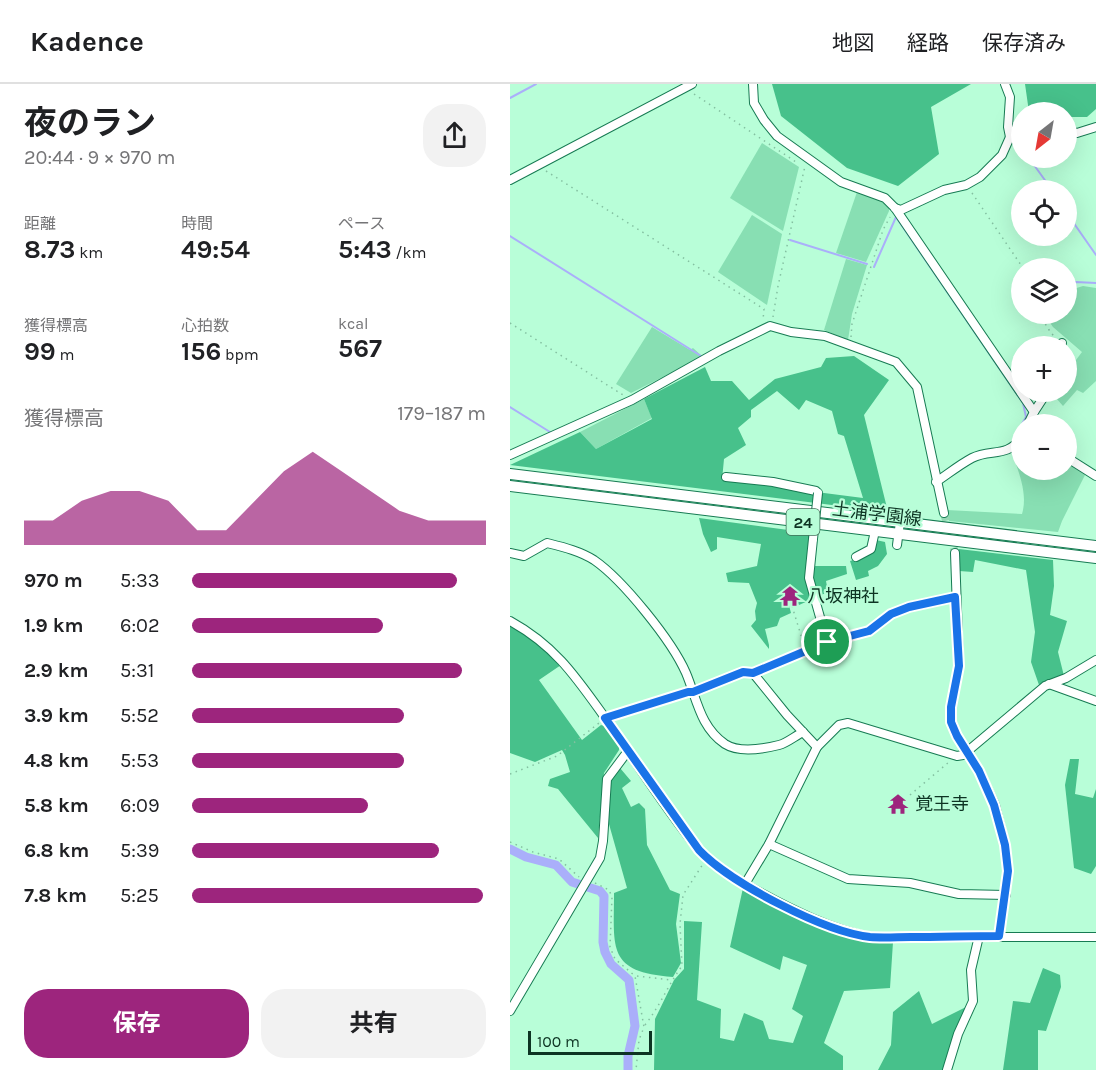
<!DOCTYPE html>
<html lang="ja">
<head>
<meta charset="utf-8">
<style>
	body { margin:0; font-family:Karla,"Noto Sans JP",sans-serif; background:#f2f2f2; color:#202124; height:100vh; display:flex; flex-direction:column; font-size:22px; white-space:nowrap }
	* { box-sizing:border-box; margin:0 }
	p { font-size:20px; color:#757577 }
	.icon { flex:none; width:33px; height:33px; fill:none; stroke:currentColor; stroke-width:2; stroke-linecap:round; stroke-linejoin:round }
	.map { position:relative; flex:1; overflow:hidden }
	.panel { display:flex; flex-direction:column; background:#fff; width:510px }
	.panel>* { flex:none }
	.needle { width:39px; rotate:211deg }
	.controls { position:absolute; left:501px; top:18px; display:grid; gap:12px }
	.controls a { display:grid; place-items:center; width:66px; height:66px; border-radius:50%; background:#fff; box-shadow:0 6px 24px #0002; font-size:30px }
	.scale { position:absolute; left:18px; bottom:15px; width:124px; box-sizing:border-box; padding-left:6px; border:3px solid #0d3423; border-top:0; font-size:16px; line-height:21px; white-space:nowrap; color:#0d3423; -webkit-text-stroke:4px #b8fed8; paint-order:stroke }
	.pin { position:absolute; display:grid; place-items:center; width:51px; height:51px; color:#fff; margin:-26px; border:3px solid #fff; border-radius:50%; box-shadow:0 2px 6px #0007 }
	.round { display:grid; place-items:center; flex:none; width:63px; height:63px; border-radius:24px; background:#f2f2f2 }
	.headline { display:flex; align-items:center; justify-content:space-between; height:102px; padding:0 24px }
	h1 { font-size:33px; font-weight:700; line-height:45px }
	.figures { display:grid; grid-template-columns:repeat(3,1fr); gap:9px; height:102px; padding:6px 24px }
	.figures div { display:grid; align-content:center }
	.figures b { font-size:26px; font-weight:700 }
	.figures small { font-size:16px; font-weight:400 }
	.figures p { font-size:16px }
	.chart { height:168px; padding:12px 24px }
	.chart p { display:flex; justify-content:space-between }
	.chart svg { width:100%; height:108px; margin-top:6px; fill:#9d257d; opacity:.7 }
	.cta { display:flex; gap:12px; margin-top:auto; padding:12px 24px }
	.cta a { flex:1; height:69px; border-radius:24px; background:#9d257d; color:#fff; font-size:24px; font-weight:700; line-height:69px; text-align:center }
	.cta a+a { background:#f2f2f2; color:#202124 }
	ul { padding:0 24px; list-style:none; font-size:20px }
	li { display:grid; grid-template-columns:96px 72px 1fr; align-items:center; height:45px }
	li i { height:15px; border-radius:8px; background:#9d257d }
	header { display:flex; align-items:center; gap:36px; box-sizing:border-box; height:84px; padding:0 30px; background:#fff; border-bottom:2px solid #e0e0e0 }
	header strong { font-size:28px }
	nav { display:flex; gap:33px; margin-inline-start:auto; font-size:21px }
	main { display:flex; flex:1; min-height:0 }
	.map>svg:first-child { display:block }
	.green { fill:#88dfb3 }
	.forest { fill:#47c18b; fill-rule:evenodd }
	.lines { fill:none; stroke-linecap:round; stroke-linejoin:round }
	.stream { stroke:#aaaffa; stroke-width:2 }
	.canal { stroke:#aaaffa; stroke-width:9 }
	.minor-tunnel { stroke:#96d6b4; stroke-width:8; stroke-dasharray:8 4; stroke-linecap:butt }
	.minor-casing { stroke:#177b53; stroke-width:10 }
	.major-casing { stroke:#177b53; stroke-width:12 }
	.path { stroke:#84c0a1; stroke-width:1.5; stroke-dasharray:1.5 4.5; stroke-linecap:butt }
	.minor { stroke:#fff; stroke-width:8 }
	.major { stroke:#fff; stroke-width:10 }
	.minor-bridge-casing { stroke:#177b53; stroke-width:10; stroke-linecap:butt }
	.minor-bridge { stroke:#fff; stroke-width:8 }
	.route-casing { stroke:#fff; stroke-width:12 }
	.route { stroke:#1a73e8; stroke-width:8 }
	.labels { text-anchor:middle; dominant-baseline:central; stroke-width:4.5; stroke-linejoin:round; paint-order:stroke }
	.shield { fill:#b8fed8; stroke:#407159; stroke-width:1.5 }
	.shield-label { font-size:16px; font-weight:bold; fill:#0d3423 }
	.street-label { font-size:18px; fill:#0d3423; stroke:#b8fed8 }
	.poi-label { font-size:18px; fill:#0d3423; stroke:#b8fed8; text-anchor:start }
</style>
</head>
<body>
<header>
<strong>Kadence</strong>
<nav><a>地図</a><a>経路</a><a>保存済み</a></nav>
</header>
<main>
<section class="panel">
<div class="headline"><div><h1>夜のラン</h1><p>20:44 · 9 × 970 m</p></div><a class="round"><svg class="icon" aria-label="share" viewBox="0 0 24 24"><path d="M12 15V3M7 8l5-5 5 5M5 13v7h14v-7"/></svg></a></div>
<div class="figures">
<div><p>距離</p><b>8.73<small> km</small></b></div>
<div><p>時間</p><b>49:54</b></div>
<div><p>ペース</p><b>5:43<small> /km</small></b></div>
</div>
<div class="figures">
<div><p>獲得標高</p><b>99<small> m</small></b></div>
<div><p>心拍数</p><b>156<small> bpm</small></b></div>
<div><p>kcal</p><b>567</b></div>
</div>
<div class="chart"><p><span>獲得標高</span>179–187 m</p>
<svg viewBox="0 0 160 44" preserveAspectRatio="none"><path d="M0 44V34L10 34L20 26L30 22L40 22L50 26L60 38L70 38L80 26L90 14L100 6L110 14L120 22L130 30L140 34L150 34L160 34V44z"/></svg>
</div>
<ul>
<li><b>970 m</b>5:33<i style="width:90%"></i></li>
<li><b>1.9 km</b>6:02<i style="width:65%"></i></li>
<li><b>2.9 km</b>5:31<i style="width:92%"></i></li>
<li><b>3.9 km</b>5:52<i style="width:72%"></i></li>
<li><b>4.8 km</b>5:53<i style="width:72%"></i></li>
<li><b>5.8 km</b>6:09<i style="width:60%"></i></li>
<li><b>6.8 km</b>5:39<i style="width:84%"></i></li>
<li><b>7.8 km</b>5:25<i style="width:99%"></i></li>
</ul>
<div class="cta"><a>保存</a><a>共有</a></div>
</section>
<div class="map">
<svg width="586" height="986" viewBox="0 0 586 986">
	<rect width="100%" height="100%" fill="#b8fed8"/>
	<g class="green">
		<polygon points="252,59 289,83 273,147 220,114"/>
		<polygon points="347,108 363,112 379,122 379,127 356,178 326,169"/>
		<polygon points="242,131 272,150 257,221 208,188"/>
		<polygon points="336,175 357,181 342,230 338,256 314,246"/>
		<polygon points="573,202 586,204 586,297 573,309 567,306 553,322 541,308 556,308 557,288 572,268 543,243 534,230 556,230 557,207"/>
		<polygon points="142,243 180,266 183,264 193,273 121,309 106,300"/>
		<polygon points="134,315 142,334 86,365 70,348"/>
		<path d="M 511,358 L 512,386 L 556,386 L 557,379 L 575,391 L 552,437 L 548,448 L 439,437 L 437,426 L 512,430 C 518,410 509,390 503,371 Z"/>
	</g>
	<g class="forest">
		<polygon points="262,0 461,0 421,23 429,70 388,102 337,84 271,32"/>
		<polygon points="515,0 586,0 586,25 577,33 557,33 556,28 519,28"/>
		<path d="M 344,272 L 379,296 L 354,331 L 378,428 L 0,381 L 70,348 L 86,365 L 142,335 L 134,315 L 195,283 L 201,297 L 222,297 L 239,316 L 265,295 L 311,283 L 316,274 ZM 267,307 L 289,326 L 296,316 L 322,327 L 328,350 L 334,352 L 353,414 L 212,396 L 214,375 L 236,361 L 228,344 L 241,333 L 241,326 Z"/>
		<polygon points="189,434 301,449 299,482 336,482 337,490 316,497 318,508 289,521 280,505 275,506 281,529 270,534 267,542 255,545 259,561 259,565 241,542 246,536 245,527 247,519 239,499 218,498 216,489 247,482 251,460 207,453 207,465 201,468 193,450"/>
		<polygon points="366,456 375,458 377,470 368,482 358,487 359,492 346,496 340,477 354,473"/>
		<path d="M 449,465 L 543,476 L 544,502 L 540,531 L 557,537 L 548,568 L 554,592 C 546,596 538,596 529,601 L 521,578 L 525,548 L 516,486 L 465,476 L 463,488 L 449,487 Z"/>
		<polygon points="0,542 31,560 51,581 29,596 72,656 91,641 94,642 109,663 109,666 94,689 88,754 48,705 38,702 40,695 60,688 55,671 52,666 25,678 0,669"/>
		<polygon points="560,675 569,675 565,710 583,714 586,705 586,782 581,790 564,784 555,701"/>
		<path d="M 110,684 L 121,697 L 112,704 L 121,723 L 129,719 L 135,725 L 137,761 L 160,806 L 170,810 L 166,840 L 171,879 L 163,893 C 97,888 104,865 104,809 L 117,804 L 97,733 L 101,696 Z"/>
		<path d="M 233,804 C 284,833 324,854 383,858 L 380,904 L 334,907 L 314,959 L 333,972 L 333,986 L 144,986 L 145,935 L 164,896 L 174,885 L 174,837 L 192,838 L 187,916 L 211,925 L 210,954 L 224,957 L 234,929 L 253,937 L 259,955 L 283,959 L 293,932 L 282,925 L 297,881 L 273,872 L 270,886 L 220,863 Z"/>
		<polygon points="533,884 550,891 551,903 536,947 528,946 528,986 493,986 503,917 520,919"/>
		<polygon points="409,907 422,940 458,922 435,986 368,986 381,961 383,928"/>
	</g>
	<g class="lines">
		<g class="stream">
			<polyline points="0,14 26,0"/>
			<polyline points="506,54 512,62"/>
			<polyline points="519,74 542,106"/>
			<polyline points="556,128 586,171"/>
			<polyline points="0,152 191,272"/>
			<polyline points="280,156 357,180"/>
			<polyline points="364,183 386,133 513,319 516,333 512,340"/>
			<polyline points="556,203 566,198 586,199"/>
			<polyline points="0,323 40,348"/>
			<polyline points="504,356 512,342"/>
		</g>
		<polyline class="canal" points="0,765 16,773 46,781 62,798 90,807 94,812 93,858 95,868 101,880 119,896 125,942 118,972 118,986"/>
		<polyline class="minor-tunnel" points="434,429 445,469"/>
		<g class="minor-casing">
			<g id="minor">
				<polyline points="243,0 244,19 254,36 267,52 331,98 375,114 385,124 524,328"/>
				<polyline points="495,0 500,13 498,43 500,53"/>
				<polyline points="556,46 567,49 586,43"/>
				<polyline points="0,96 182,0"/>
				<polyline points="385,124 391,126 434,106 456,101 470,93 492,71 500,53 512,44"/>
				<polyline points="551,262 552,259"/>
				<polyline points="518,340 524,328 537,308"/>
				<polyline points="0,371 122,316 209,267 260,242 281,248 315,252 386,278 407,303 434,429"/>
				<polyline points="556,373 586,392"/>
				<polyline points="216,393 263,398 306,407 308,409"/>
				<path d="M 426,398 C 438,390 449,381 462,374 C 481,364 496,375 512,353"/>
				<polyline points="303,455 299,494 317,558"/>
				<polyline points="387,461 390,438"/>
				<path d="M 0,469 L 14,472 L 37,459 C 53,463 70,467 84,476 C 113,496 162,557 176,589 C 187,615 190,643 215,660 C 229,669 253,665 269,661 C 277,659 285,652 293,648"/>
				<polyline points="445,469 449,582 441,623 441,638 447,652 469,687 485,721 495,761 498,787 489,852"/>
				<polyline points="346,473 361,465 365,447"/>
				<path d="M 0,537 C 49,564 69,598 101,642 C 130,684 157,727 189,766 C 207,785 229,797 251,809 C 286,828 320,844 359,853 L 586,853"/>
				<polyline points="243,589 277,631 307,663"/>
				<polyline points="539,600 586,617"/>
				<polyline points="95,634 178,608 183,608 233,588 243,589 317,558 359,547 381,530 399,523 445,513"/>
				<polyline points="259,760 338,795 400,799 449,810 496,811"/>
				<polyline points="235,800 259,760 307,663 329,641 338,639 447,672 453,671 535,602 556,594 586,576"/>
				<polyline points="0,927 90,774 93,757 97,695 118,667"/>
				<polyline points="437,986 448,950 463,917 461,886 469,852"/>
			</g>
		</g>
		<g class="major-casing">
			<g id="major">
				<polyline points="0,390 586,462"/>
				<polyline points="0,402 586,474"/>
			</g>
		</g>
		<g class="path">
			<polyline points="184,10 286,78"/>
			<polyline points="36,87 254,225 253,236"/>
			<polyline points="462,109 513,184"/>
			<polyline points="529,230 541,249 545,253"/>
			<polyline points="263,233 268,202 295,82"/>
			<polyline points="0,239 113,311"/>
			<polyline points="341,253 342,240 373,146 380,133"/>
			<polyline points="282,522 293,558"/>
			<polyline points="0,690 47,672 89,639"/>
			<polyline points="400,711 439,678"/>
			<polyline points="0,758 23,768 49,775 69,793"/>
			<polyline points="85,799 99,806 102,813 100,863 105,875 125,892 134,943 129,956 126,986"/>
			<polyline points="127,892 161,896"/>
			<path d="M 135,941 C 150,922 158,901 172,882 L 170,840 L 173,811 L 193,780"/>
		</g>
		<use href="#minor" class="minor"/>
		<use href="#major" class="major"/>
		<g class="minor-bridge-casing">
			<polyline id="minor-bridge" points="303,455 308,409"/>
		</g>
		<use href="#minor-bridge" class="minor-bridge"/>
	</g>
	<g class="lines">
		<g class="route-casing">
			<path id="route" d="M 445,513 L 449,582 L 441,623 L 441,638 L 447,652 L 469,687 L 484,721 L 495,761 L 498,787 L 489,852 C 460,852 430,853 401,853 C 388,853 373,854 360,853 C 315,848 220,799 189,766 L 95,634 L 178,608 L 183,608 L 233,588 L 243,589 L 317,558 L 359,547 L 381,530 L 399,523 Z"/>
		</g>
		<use href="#route" class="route"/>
	</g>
	<defs>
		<g id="temple-bare" transform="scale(1.62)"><path d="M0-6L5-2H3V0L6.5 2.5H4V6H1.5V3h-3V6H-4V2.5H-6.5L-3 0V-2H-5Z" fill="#9d257d" stroke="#b8fed8" stroke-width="2.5" paint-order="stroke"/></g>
	</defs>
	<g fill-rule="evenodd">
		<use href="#temple-bare" x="280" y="512"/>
		<use href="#temple-bare" x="388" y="720"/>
	</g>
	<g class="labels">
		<rect class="shield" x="276.5" y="425" width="33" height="26" rx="4.5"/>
		<g class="shield-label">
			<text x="293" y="438">24</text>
		</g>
		<g class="street-label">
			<text transform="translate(367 430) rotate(7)">土浦学園線</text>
		</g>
		<g class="poi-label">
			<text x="297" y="512">八坂神社</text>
			<text x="405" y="720">覚王寺</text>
		</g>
	</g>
</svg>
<div class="controls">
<a><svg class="needle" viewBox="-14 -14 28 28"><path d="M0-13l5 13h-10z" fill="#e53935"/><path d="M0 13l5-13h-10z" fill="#757577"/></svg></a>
<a><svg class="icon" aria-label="locate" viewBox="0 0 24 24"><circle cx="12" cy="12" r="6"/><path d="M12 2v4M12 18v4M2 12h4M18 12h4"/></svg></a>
<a><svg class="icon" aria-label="layers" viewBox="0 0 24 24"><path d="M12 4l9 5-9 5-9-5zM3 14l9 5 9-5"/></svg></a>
<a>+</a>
<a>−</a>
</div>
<div class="scale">100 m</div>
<div class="pin" style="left:317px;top:558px;background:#1e9e55"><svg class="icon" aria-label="arrive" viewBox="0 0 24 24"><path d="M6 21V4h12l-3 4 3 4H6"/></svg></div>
</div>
</main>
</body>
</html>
